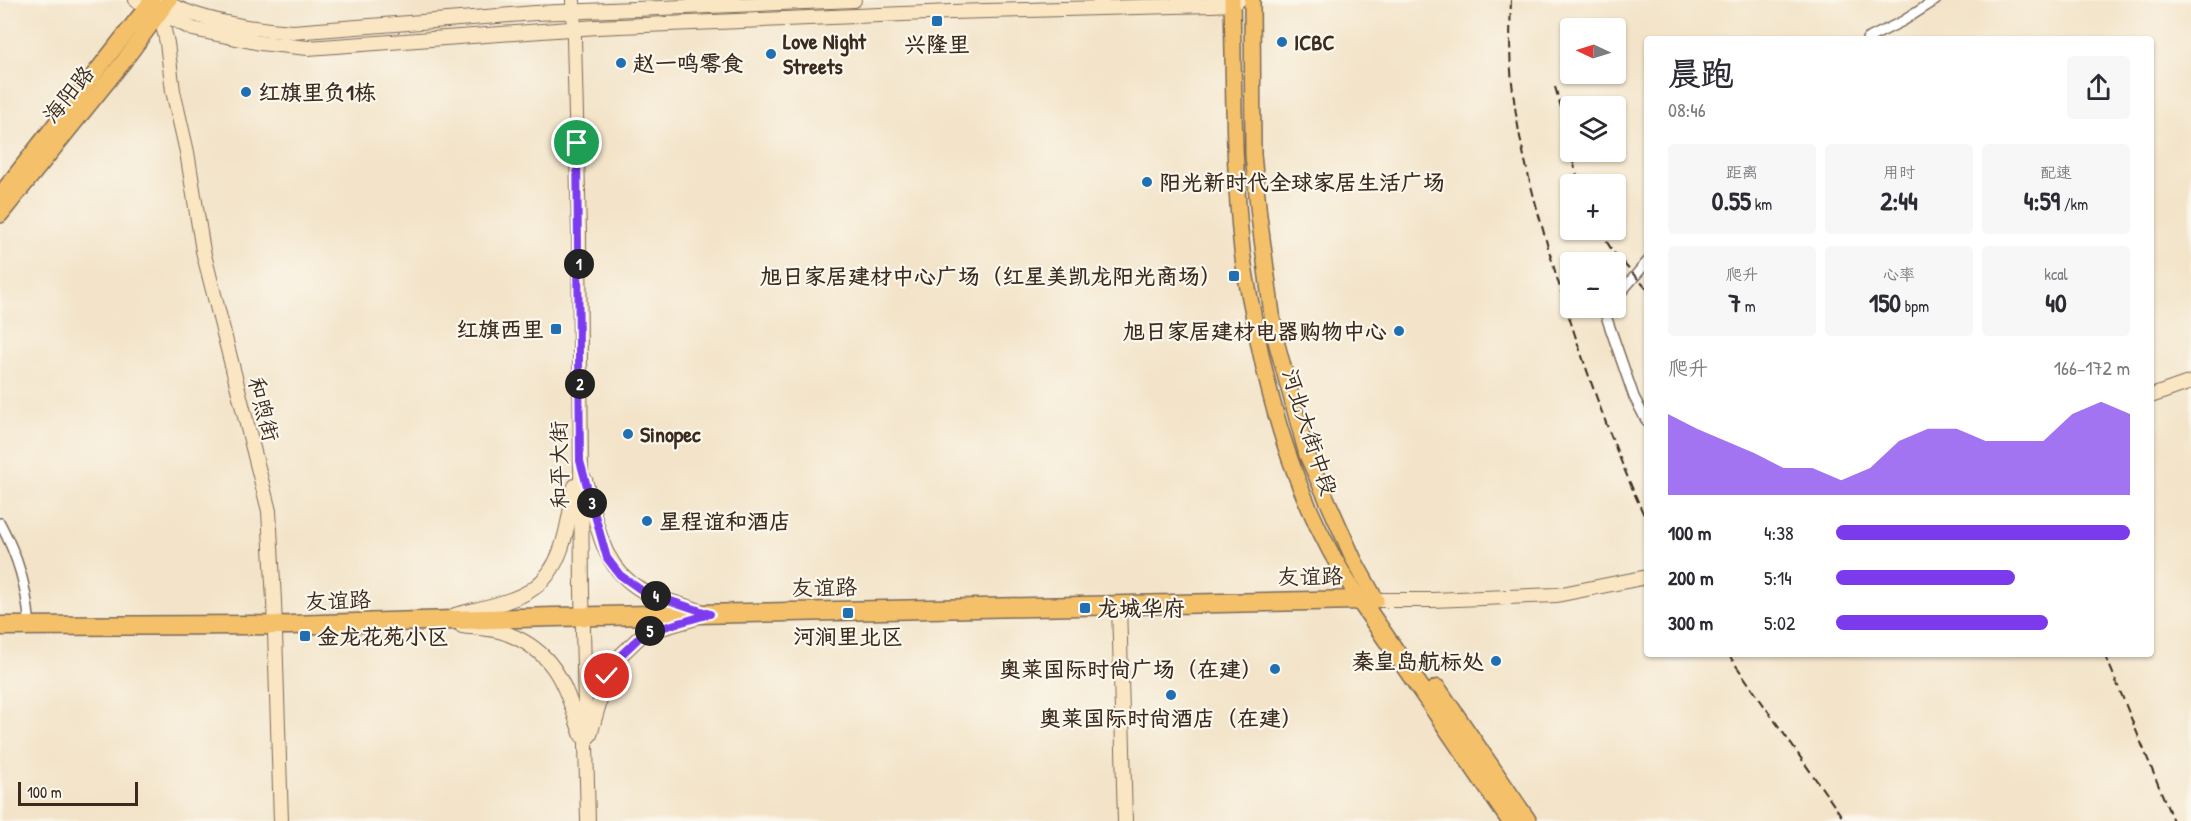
<!DOCTYPE html>
<html lang="zh">
<head>
<meta charset="utf-8">
<style>
	body { margin:0; font-family:"Patrick Hand","LXGW WenKai TC",sans-serif; background:#f7f7f7; color:#2b2b33; height:100vh; display:flex; flex-direction:column; font-size:22px; white-space:nowrap }
	* { box-sizing:border-box; margin:0 }
	p { font-size:20px; color:#7c7c81 }
	.icon { flex:none; width:33px; height:33px; fill:none; stroke:currentColor; stroke-width:2; stroke-linecap:round; stroke-linejoin:round }
	.map { position:relative; flex:1; overflow:hidden }
	.side { position:absolute; left:1644px; top:36px; width:510px; height:621px; display:flex; flex-direction:column; background:#fff; border-radius:6px; box-shadow:0 2px 4px #0004 }
	.side>* { flex:none }
	.needle { width:39px; rotate:274deg }
	.tools { position:absolute; left:1560px; top:18px; display:grid; gap:12px }
	.tools a { display:grid; place-items:center; width:66px; height:66px; border-radius:6px; background:#fff; box-shadow:0 2px 4px #0004; font-size:30px }
	.scale { position:absolute; left:18px; bottom:15px; width:120px; box-sizing:border-box; padding-left:6px; border:3px solid #3b2a1e; border-top:0; font-size:16px; line-height:21px; white-space:nowrap; color:#3b2a1e; -webkit-text-stroke:4px #fbf7ec; paint-order:stroke }
	.pin { position:absolute; display:grid; place-items:center; width:51px; height:51px; color:#fff; margin:-26px; border:3px solid #fff; border-radius:50%; box-shadow:0 2px 6px #0007 }
	.km { position:absolute; width:30px; height:30px; margin:-15px; border-radius:50%; background:#222; color:#fff; font-size:16px; line-height:30px; text-align:center }
	.round { display:grid; place-items:center; flex:none; width:63px; height:63px; border-radius:6px; background:#f7f7f7 }
	.head { display:flex; align-items:center; justify-content:space-between; height:102px; padding:0 24px }
	h1 { font-size:33px; font-weight:700; line-height:45px }
	.figures { display:grid; grid-template-columns:repeat(3,1fr); gap:9px; height:102px; padding:6px 24px }
	.figures div { display:grid; align-content:center; border-radius:6px; background:#f7f7f7; text-align:center }
	.figures b { font-size:26px; font-weight:700 }
	.figures small { font-size:16px; font-weight:400 }
	.figures p { font-size:16px }
	.chart { height:168px; padding:12px 24px }
	.chart p { display:flex; justify-content:space-between }
	.chart svg { width:100%; height:108px; margin-top:6px; fill:#7c3aed; opacity:.7 }
	ul { padding:0 24px; list-style:none; font-size:20px }
	li { display:grid; grid-template-columns:96px 72px 1fr; align-items:center; height:45px }
	li i { height:15px; border-radius:8px; background:#7c3aed }
	.map>svg:first-child { display:block }
	.lines { fill:none; stroke-linecap:round; stroke-linejoin:round }
	.street-casing { stroke:#7b6b5a; stroke-width:12 }
	.secondary-casing { stroke:#7b6b5a; stroke-width:16 }
	.primary-casing { stroke:#7b6b5a; stroke-width:18 }
	.highway-casing { stroke:#7b6b5a; stroke-width:21 }
	.street { stroke:#fff; stroke-width:9 }
	.secondary { stroke:#fbe6c3; stroke-width:14 }
	.primary { stroke:#f4c16a; stroke-width:15 }
	.highway { stroke:#f4c16a; stroke-width:18 }
	.rail { stroke:#3b2a1e; stroke-width:2; stroke-dasharray:9 4.5; stroke-linecap:butt }
	.route-casing { stroke:#fff; stroke-width:12 }
	.route { stroke:#7c3aed; stroke-width:8 }
	.poi-dot { fill:#1f6fb2; stroke:#fbf7ec; stroke-width:2 }
	.labels { text-anchor:middle; dominant-baseline:central; stroke-width:4.5; stroke-linejoin:round; paint-order:stroke }
	.poi-label { font-size:22px; font-weight:bold; fill:#3b2a1e; stroke:#fbf7ec; text-anchor:start }
	.street-label { font-size:22px; fill:#3b2a1e; stroke:#fbf7ec }
</style>
</head>
<body>
<div class="map">
<svg width="2191" height="821" viewBox="0 0 2191 821">
	<rect width="100%" height="100%" fill="#fbf7ec"/>
	<filter id="ink" filterUnits="userSpaceOnUse"><feTurbulence type="fractalNoise" baseFrequency=".0167" numOctaves="2"/><feDisplacementMap in="SourceGraphic" scale="12" xChannelSelector="R" yChannelSelector="G"/><feConvolveMatrix kernelMatrix="1 2 1 2 8 2 1 2 1" color-interpolation-filters="sRGB"/></filter>
	<filter id="wash" filterUnits="userSpaceOnUse"><feTurbulence type="fractalNoise" baseFrequency=".008" numOctaves="4" result="noise"/><feDisplacementMap in="SourceGraphic" scale="24" xChannelSelector="R" yChannelSelector="G"/><feGaussianBlur stdDeviation="1.35" result="paint"/><feColorMatrix in="noise" values="0 0 0 0 0 0 0 0 0 0 0 0 0 0 0 0 0 1.4 0 .05"/><feComposite in="paint" operator="in"/></filter>
	<g filter="url(#wash)">
		<rect width="100%" height="100%" fill="#f3e4c9"/>
	</g>
	<g filter="url(#ink)">
		<g class="lines">
			<g class="street-casing">
				<g id="street">
					<polyline points="1867,39 1903,21 1936,0"/>
					<polyline points="1616,298 1647,262"/>
					<polyline points="1607,308 1606,316 1634,397 1647,422"/>
					<path d="M 0,523 C 19,559 26,585 30,626"/>
				</g>
			</g>
			<g class="secondary-casing">
				<g id="secondary">
					<polyline points="136,0 193,29 260,43 308,48 597,27 951,12 1211,5 1232,4 1239,0"/>
					<path d="M 161,0 C 197,20 253,30 293,32 L 535,13 L 854,0"/>
					<polyline points="573,0 579,231 582,592 588,821"/>
					<polyline points="160,12 167,43 173,91 187,152 203,251 269,511 274,601 281,821"/>
					<polyline points="2151,396 2191,382"/>
					<path d="M 585,480 C 598,524 599,566 643,591 C 659,600 682,604 700,611"/>
					<polyline points="1365,600 1432,600 1557,595 1647,577"/>
					<polyline points="1119,604 1125,821"/>
					<path d="M 455,615 C 477,609 516,602 534,588 C 565,566 568,520 575,486"/>
					<path d="M 462,626 C 476,628 494,628 508,634 C 559,654 565,689 582,736"/>
					<polyline points="590,735 607,676 622,654 644,633 693,619"/>
				</g>
			</g>
			<g class="primary-casing">
				<g id="primary">
					<path d="M 1232,0 C 1234,83 1233,168 1242,250 C 1244,269 1248,289 1252,308 C 1270,411 1300,513 1360,600"/>
					<polyline points="1252,0 1253,154 1259,216 1275,337 1307,455 1354,560 1376,600"/>
					<polyline points="0,195 152,0"/>
					<polyline points="0,215 124,61 169,0"/>
				</g>
			</g>
			<g class="highway-casing">
				<g id="highway">
					<polyline points="0,626 290,625 554,617 1360,600 1511,821"/>
					<polyline points="1437,689 1527,821"/>
				</g>
			</g>
			<use href="#street" class="street"/>
			<use href="#secondary" class="secondary"/>
			<use href="#primary" class="primary"/>
			<use href="#highway" class="highway"/>
			<g class="rail">
				<path d="M 1511,0 C 1510,30 1509,61 1513,91 C 1520,155 1539,216 1557,278 C 1582,361 1611,442 1647,522"/>
				<polyline points="1555,87 1570,137"/>
				<polyline points="1566,134 1579,184"/>
				<polyline points="1599,230 1614,253 1647,289"/>
				<polyline points="1728,654 1845,821"/>
				<polyline points="2105,654 2173,821"/>
			</g>
		</g>
	</g>
	<g class="lines" filter="url(#ink)">
		<g class="route-casing">
			<polyline id="route" points="577,143 580,461 601,537 607,558 620,575 644,592 710,614 644,633 622,654 607,676"/>
		</g>
		<use href="#route" class="route"/>
	</g>
	<g class="poi-dot">
		<rect x="931" y="15" width="12" height="12" rx="3"/>
		<circle cx="1282" cy="42" r="6"/>
		<circle cx="771" cy="54" r="6"/>
		<circle cx="621" cy="63" r="6"/>
		<circle cx="246" cy="92" r="6"/>
		<circle cx="1147" cy="182" r="6"/>
		<rect x="1228" y="270" width="12" height="12" rx="3"/>
		<rect x="550" y="323" width="12" height="12" rx="3"/>
		<circle cx="1399" cy="331" r="6"/>
		<circle cx="628" cy="434" r="6"/>
		<circle cx="647" cy="521" r="6"/>
		<rect x="1079" y="602" width="12" height="12" rx="3"/>
		<rect x="842" y="607" width="12" height="12" rx="3"/>
		<rect x="299" y="630" width="12" height="12" rx="3"/>
		<circle cx="1496" cy="661" r="6"/>
		<circle cx="1275" cy="669" r="6"/>
		<circle cx="1171" cy="695" r="6"/>
	</g>
	<g class="labels">
		<g class="poi-label">
			<text x="783" y="41">Love Night<tspan x="783" dy="25">Streets</tspan></text>
			<text x="1294" y="42">ICBC</text>
			<text x="937" y="44" text-anchor="middle">兴隆里</text>
			<text x="633" y="63">赵一鸣零食</text>
			<text x="258" y="92">红旗里负1栋</text>
			<text x="1159" y="182">阳光新时代全球家居生活广场</text>
			<text x="1222" y="276" text-anchor="end">旭日家居建材中心广场（红星美凯龙阳光商场）</text>
			<text x="544" y="329" text-anchor="end">红旗西里</text>
			<text x="1387" y="331" text-anchor="end">旭日家居建材电器购物中心</text>
			<text x="640" y="434">Sinopec</text>
			<text x="659" y="521">星程谊和酒店</text>
			<text x="1097" y="608">龙城华府</text>
			<text x="317" y="636">金龙花苑小区</text>
			<text x="848" y="636" text-anchor="middle">河涧里北区</text>
			<text x="1484" y="661" text-anchor="end">秦皇岛航标处</text>
			<text x="1263" y="669" text-anchor="end">奥莱国际时尚广场（在建）</text>
			<text x="1171" y="718" text-anchor="middle">奥莱国际时尚酒店（在建）</text>
		</g>
		<g class="street-label">
			<text transform="translate(68 94) rotate(-51)">海阳路</text>
			<text transform="translate(264 409) rotate(76)">和煦街</text>
			<text transform="translate(1310 432) rotate(72)">河北大街中段</text>
			<text transform="translate(559 465) rotate(-91)">和平大街</text>
			<text transform="translate(1310 576) rotate(-1)">友谊路</text>
			<text transform="translate(824 587) rotate(-1)">友谊路</text>
			<text transform="translate(338 600) rotate(-2)">友谊路</text>
		</g>
	</g>
</svg>
<div class="tools">
<a><svg class="needle" viewBox="-14 -14 28 28"><path d="M0-13l5 13h-10z" fill="#e53935"/><path d="M0 13l5-13h-10z" fill="#7c7c81"/></svg></a>
<a><svg class="icon" aria-label="layers" viewBox="0 0 24 24"><path d="M12 4l9 5-9 5-9-5zM3 14l9 5 9-5"/></svg></a>
<a>+</a>
<a>−</a>
</div>
<div class="scale">100 m</div>
<div class="pin" style="left:577px;top:143px;background:#1e9e55"><svg class="icon" aria-label="arrive" viewBox="0 0 24 24"><path d="M6 21V4h12l-3 4 3 4H6"/></svg></div>
<div class="pin" style="left:607px;top:676px;background:#d93025"><svg class="icon" aria-label="check" viewBox="0 0 24 24"><path d="M5 12l5 5 9-10"/></svg></div>
<b class="km" style="left:579px;top:264px">1</b>
<b class="km" style="left:580px;top:384px">2</b>
<b class="km" style="left:592px;top:503px">3</b>
<b class="km" style="left:656px;top:596px">4</b>
<b class="km" style="left:650px;top:631px">5</b>
<section class="side">
<div class="head"><div><h1>晨跑</h1><p>08:46</p></div><a class="round"><svg class="icon" aria-label="share" viewBox="0 0 24 24"><path d="M12 15V3M7 8l5-5 5 5M5 13v7h14v-7"/></svg></a></div>
<div class="figures">
<div><p>距离</p><b>0.55<small> km</small></b></div>
<div><p>用时</p><b>2:44</b></div>
<div><p>配速</p><b>4:59<small> /km</small></b></div>
</div>
<div class="figures">
<div><p>爬升</p><b>7<small> m</small></b></div>
<div><p>心率</p><b>150<small> bpm</small></b></div>
<div><p>kcal</p><b>40</b></div>
</div>
<div class="chart"><p><span>爬升</span>166–172 m</p>
<svg viewBox="0 0 160 44" preserveAspectRatio="none"><path d="M0 44V11L10 17L20 22L30 27L40 33L50 33L60 38L70 33L80 22L90 17L100 17L110 22L120 22L130 22L140 11L150 6L160 11V44z"/></svg>
</div>
<ul>
<li><b>100 m</b>4:38<i style="width:100%"></i></li>
<li><b>200 m</b>5:14<i style="width:61%"></i></li>
<li><b>300 m</b>5:02<i style="width:72%"></i></li>
</ul>
</section>
</div>
</body>
</html>
